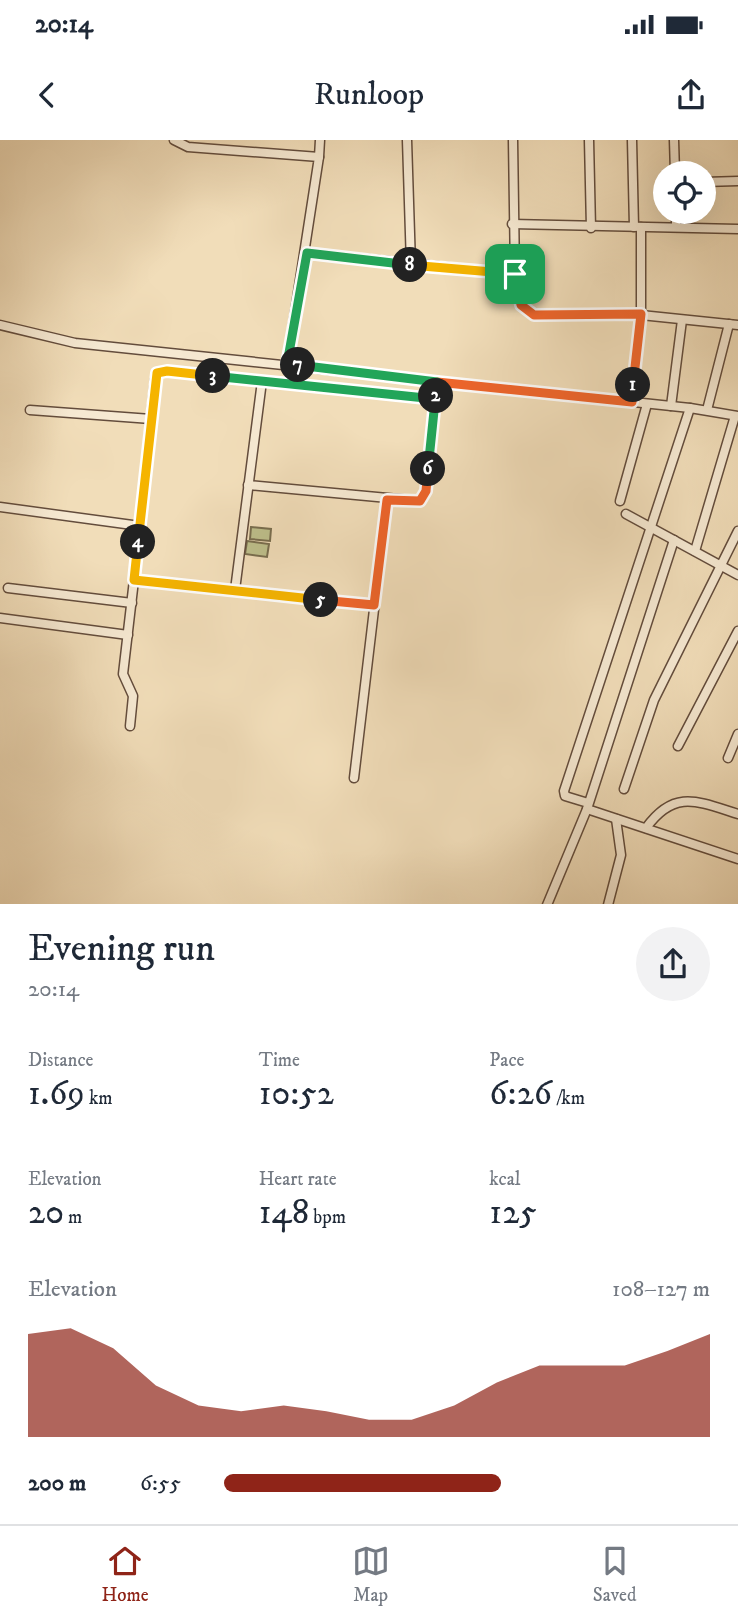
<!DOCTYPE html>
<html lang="en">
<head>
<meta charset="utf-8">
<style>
	body { margin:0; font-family:"IM FELL DW Pica",serif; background:#f2f2f3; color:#1f2937; height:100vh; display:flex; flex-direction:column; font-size:26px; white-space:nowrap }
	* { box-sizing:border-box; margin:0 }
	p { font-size:23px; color:#747a83 }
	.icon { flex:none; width:38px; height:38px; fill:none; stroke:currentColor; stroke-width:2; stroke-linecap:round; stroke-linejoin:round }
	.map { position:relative; height:764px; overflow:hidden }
	.side { display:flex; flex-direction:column; background:#fff; flex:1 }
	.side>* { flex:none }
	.fabs { position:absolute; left:653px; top:21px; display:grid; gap:14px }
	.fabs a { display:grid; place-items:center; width:63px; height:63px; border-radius:50%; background:#fff; box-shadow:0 7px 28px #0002; font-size:35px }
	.pin { position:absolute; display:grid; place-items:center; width:60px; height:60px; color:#fff; margin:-30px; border-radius:14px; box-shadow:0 4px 10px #0006 }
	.km { position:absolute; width:35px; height:35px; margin:-18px; border-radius:50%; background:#222; color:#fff; font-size:19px; line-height:35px; text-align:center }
	.round { display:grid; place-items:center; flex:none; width:74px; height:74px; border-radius:37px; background:#f2f2f3 }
	.overview { display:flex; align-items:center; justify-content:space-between; height:119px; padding:0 28px }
	h1 { font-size:38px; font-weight:600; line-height:52px }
	.figures { display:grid; grid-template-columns:repeat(3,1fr); gap:10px; height:119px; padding:7px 28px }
	.figures div { display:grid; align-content:center }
	.figures b { font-size:35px; font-weight:600 }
	.figures small { font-size:19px; font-weight:400 }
	.figures p { font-size:19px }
	.chart { height:196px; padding:14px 28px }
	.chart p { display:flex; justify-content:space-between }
	.chart svg { width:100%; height:126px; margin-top:7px; fill:#8f2418; opacity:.7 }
	ul { padding:0 28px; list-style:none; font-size:23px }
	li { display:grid; grid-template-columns:112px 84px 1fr; align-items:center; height:52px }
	li i { height:18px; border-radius:9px; background:#8f2418 }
	.status { display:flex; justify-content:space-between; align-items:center; height:49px; padding:0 35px; background:#fff; direction:ltr }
	.status svg { height:19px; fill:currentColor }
	header { display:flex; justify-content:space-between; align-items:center; height:91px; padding:0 28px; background:#fff; font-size:32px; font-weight:600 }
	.menu { display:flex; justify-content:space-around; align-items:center; height:98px; border-top:2px solid #e0e1e3; background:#fff; font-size:19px; color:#747a83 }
	.menu a { display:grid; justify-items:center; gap:4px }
	.menu .current { color:#8f2418 }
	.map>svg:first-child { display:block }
	.green { fill:#bec08c; stroke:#796e4f; stroke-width:2 }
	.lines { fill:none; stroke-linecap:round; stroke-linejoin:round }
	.minor-casing { stroke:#634c3c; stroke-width:11 }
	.minor { stroke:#f6e9d2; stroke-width:8 }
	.split-1-casing { stroke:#fff; stroke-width:14 }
	.split-2-casing { stroke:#fff; stroke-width:14 }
	.split-3-casing { stroke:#fff; stroke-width:14 }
	.split-4-casing { stroke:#fff; stroke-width:14 }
	.split-5-casing { stroke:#fff; stroke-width:14 }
	.split-6-casing { stroke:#fff; stroke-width:14 }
	.split-7-casing { stroke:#fff; stroke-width:14 }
	.split-8-casing { stroke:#fff; stroke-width:14 }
	.split-9-casing { stroke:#fff; stroke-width:14 }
	.split-1 { stroke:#f0652b; stroke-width:9 }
	.split-2 { stroke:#f0652b; stroke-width:9 }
	.split-3 { stroke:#22a559; stroke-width:9 }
	.split-4 { stroke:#f5b400; stroke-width:9 }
	.split-5 { stroke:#f5b400; stroke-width:9 }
	.split-6 { stroke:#f0652b; stroke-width:9 }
	.split-7 { stroke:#22a559; stroke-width:9 }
	.split-8 { stroke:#22a559; stroke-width:9 }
	.split-9 { stroke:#f5b400; stroke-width:9 }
</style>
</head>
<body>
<div class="status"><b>20:14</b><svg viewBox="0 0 49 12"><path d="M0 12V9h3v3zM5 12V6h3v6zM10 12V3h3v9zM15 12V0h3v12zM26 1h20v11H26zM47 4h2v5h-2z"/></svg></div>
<header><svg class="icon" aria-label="back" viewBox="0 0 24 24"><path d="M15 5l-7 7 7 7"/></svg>Runloop<svg class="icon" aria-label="share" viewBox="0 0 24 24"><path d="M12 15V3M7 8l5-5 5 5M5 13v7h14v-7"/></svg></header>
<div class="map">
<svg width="738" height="765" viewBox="0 0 738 765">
	<rect width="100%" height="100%" fill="#f1ddb9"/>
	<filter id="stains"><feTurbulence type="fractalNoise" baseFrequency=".00286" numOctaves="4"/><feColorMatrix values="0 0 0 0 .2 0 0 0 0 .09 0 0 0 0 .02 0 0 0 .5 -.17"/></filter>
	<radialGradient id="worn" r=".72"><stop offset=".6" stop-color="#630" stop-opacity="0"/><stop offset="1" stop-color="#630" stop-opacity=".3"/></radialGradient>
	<g class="green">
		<polygon points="251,387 271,389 270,401 250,399"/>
		<polygon points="247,401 269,404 267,417 245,414"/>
	</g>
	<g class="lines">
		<g class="minor-casing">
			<g id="minor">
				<polyline points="174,0 188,7 319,17 287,224"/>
				<polyline points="407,0 411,125"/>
				<polyline points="589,0 591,88"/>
				<polyline points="632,0 634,87"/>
				<polyline points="674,0 675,33"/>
				<polyline points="319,17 320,0"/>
				<polyline points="704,42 738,41"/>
				<polyline points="676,72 676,86"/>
				<polyline points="512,84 738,89"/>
				<polyline points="307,113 515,134 513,0"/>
				<polyline points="515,134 521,165 534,175 641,175 738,185"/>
				<polyline points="0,185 75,203 690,268 738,276"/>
				<polyline points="632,262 641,175 641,87"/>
				<polyline points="671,266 682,180"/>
				<polyline points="30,270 151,279"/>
				<polyline points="707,270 729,184"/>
				<polyline points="248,345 420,361 426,351 437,242"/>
				<polyline points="620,361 647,264"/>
				<polyline points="0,367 140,386"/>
				<polyline points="626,374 738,435"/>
				<polyline points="695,411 735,276"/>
				<polyline points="8,448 132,463"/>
				<polyline points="235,450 262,241"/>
				<polyline points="374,465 134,440 155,240 157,233 167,231 435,259"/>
				<polyline points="0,478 128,495"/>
				<polyline points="130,586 133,556 123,534 134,440"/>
				<polyline points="678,606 738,491"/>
				<polyline points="728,618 738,594"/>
				<polyline points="354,638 387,360"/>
				<polyline points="624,649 654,560 738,391"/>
				<polyline points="588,663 565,656 564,651 690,268"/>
				<polyline points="587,669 738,719"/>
				<path d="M 646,688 C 674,649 697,661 738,674"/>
				<polyline points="547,765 587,669 674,400"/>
				<polyline points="608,765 621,715 616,679"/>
			</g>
		</g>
		<use href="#minor" class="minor"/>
	</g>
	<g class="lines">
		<g class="split-1-casing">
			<polyline id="split-1" points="515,134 521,165 534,175 641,174 633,245"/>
		</g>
		<g class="split-2-casing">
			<polyline id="split-2" points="436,256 437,242 632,262 633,245"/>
		</g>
		<g class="split-3-casing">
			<polyline id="split-3" points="213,236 435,259 436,256"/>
		</g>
		<g class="split-4-casing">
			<polyline id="split-4" points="138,402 157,233 167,231 213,236"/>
		</g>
		<g class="split-5-casing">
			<polyline id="split-5" points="138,402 134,440 321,460"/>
		</g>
		<g class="split-6-casing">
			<polyline id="split-6" points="321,460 374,465 387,360 420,361 426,351 428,329"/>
		</g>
		<g class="split-7-casing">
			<polyline id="split-7" points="298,225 437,242 428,329"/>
		</g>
		<g class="split-8-casing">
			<polyline id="split-8" points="298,225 287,224 307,113 410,125"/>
		</g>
		<g class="split-9-casing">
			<polyline id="split-9" points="410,125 515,134"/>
		</g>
		<use href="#split-1" class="split-1"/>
		<use href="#split-2" class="split-2"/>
		<use href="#split-3" class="split-3"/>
		<use href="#split-4" class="split-4"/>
		<use href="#split-5" class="split-5"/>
		<use href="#split-6" class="split-6"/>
		<use href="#split-7" class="split-7"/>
		<use href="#split-8" class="split-8"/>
		<use href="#split-9" class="split-9"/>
	</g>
	<rect width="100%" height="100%" filter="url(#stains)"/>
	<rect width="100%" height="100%" fill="url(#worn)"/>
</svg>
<div class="fabs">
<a><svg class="icon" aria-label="locate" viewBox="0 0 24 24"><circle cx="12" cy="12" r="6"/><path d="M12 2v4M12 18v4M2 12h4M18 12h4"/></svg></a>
</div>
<div class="pin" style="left:515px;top:134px;background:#1e9e55"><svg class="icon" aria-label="arrive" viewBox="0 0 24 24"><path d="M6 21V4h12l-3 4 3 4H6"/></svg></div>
<b class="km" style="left:633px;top:245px">1</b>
<b class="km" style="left:436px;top:256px">2</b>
<b class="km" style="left:213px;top:236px">3</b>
<b class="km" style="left:138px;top:402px">4</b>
<b class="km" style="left:321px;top:460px">5</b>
<b class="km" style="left:428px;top:329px">6</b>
<b class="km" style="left:298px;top:225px">7</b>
<b class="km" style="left:410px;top:125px">8</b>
</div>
<section class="side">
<div class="overview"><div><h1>Evening run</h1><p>20:14</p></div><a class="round"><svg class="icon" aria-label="share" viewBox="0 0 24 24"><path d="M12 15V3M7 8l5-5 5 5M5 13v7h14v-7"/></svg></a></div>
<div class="figures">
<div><p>Distance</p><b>1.69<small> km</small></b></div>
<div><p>Time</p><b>10:52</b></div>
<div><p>Pace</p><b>6:26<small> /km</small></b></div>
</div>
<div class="figures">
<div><p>Elevation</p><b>20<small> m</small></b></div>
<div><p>Heart rate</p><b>148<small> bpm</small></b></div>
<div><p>kcal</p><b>125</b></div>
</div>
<div class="chart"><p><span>Elevation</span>108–127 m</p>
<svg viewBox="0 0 160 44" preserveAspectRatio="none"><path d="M0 44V8L10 6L20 13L30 26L40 33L50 35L60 33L70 35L80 38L90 38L100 33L110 25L120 19L130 19L140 19L150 14L160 8V44z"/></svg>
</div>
<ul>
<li><b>200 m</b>6:55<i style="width:57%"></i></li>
</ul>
</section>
<nav class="menu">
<a class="current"><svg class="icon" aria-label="home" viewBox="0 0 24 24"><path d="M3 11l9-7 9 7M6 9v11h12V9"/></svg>Home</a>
<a><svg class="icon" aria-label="map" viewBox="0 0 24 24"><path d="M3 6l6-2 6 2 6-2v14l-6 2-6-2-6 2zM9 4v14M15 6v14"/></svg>Map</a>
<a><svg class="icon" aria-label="saved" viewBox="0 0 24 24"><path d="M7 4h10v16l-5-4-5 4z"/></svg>Saved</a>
</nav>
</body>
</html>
